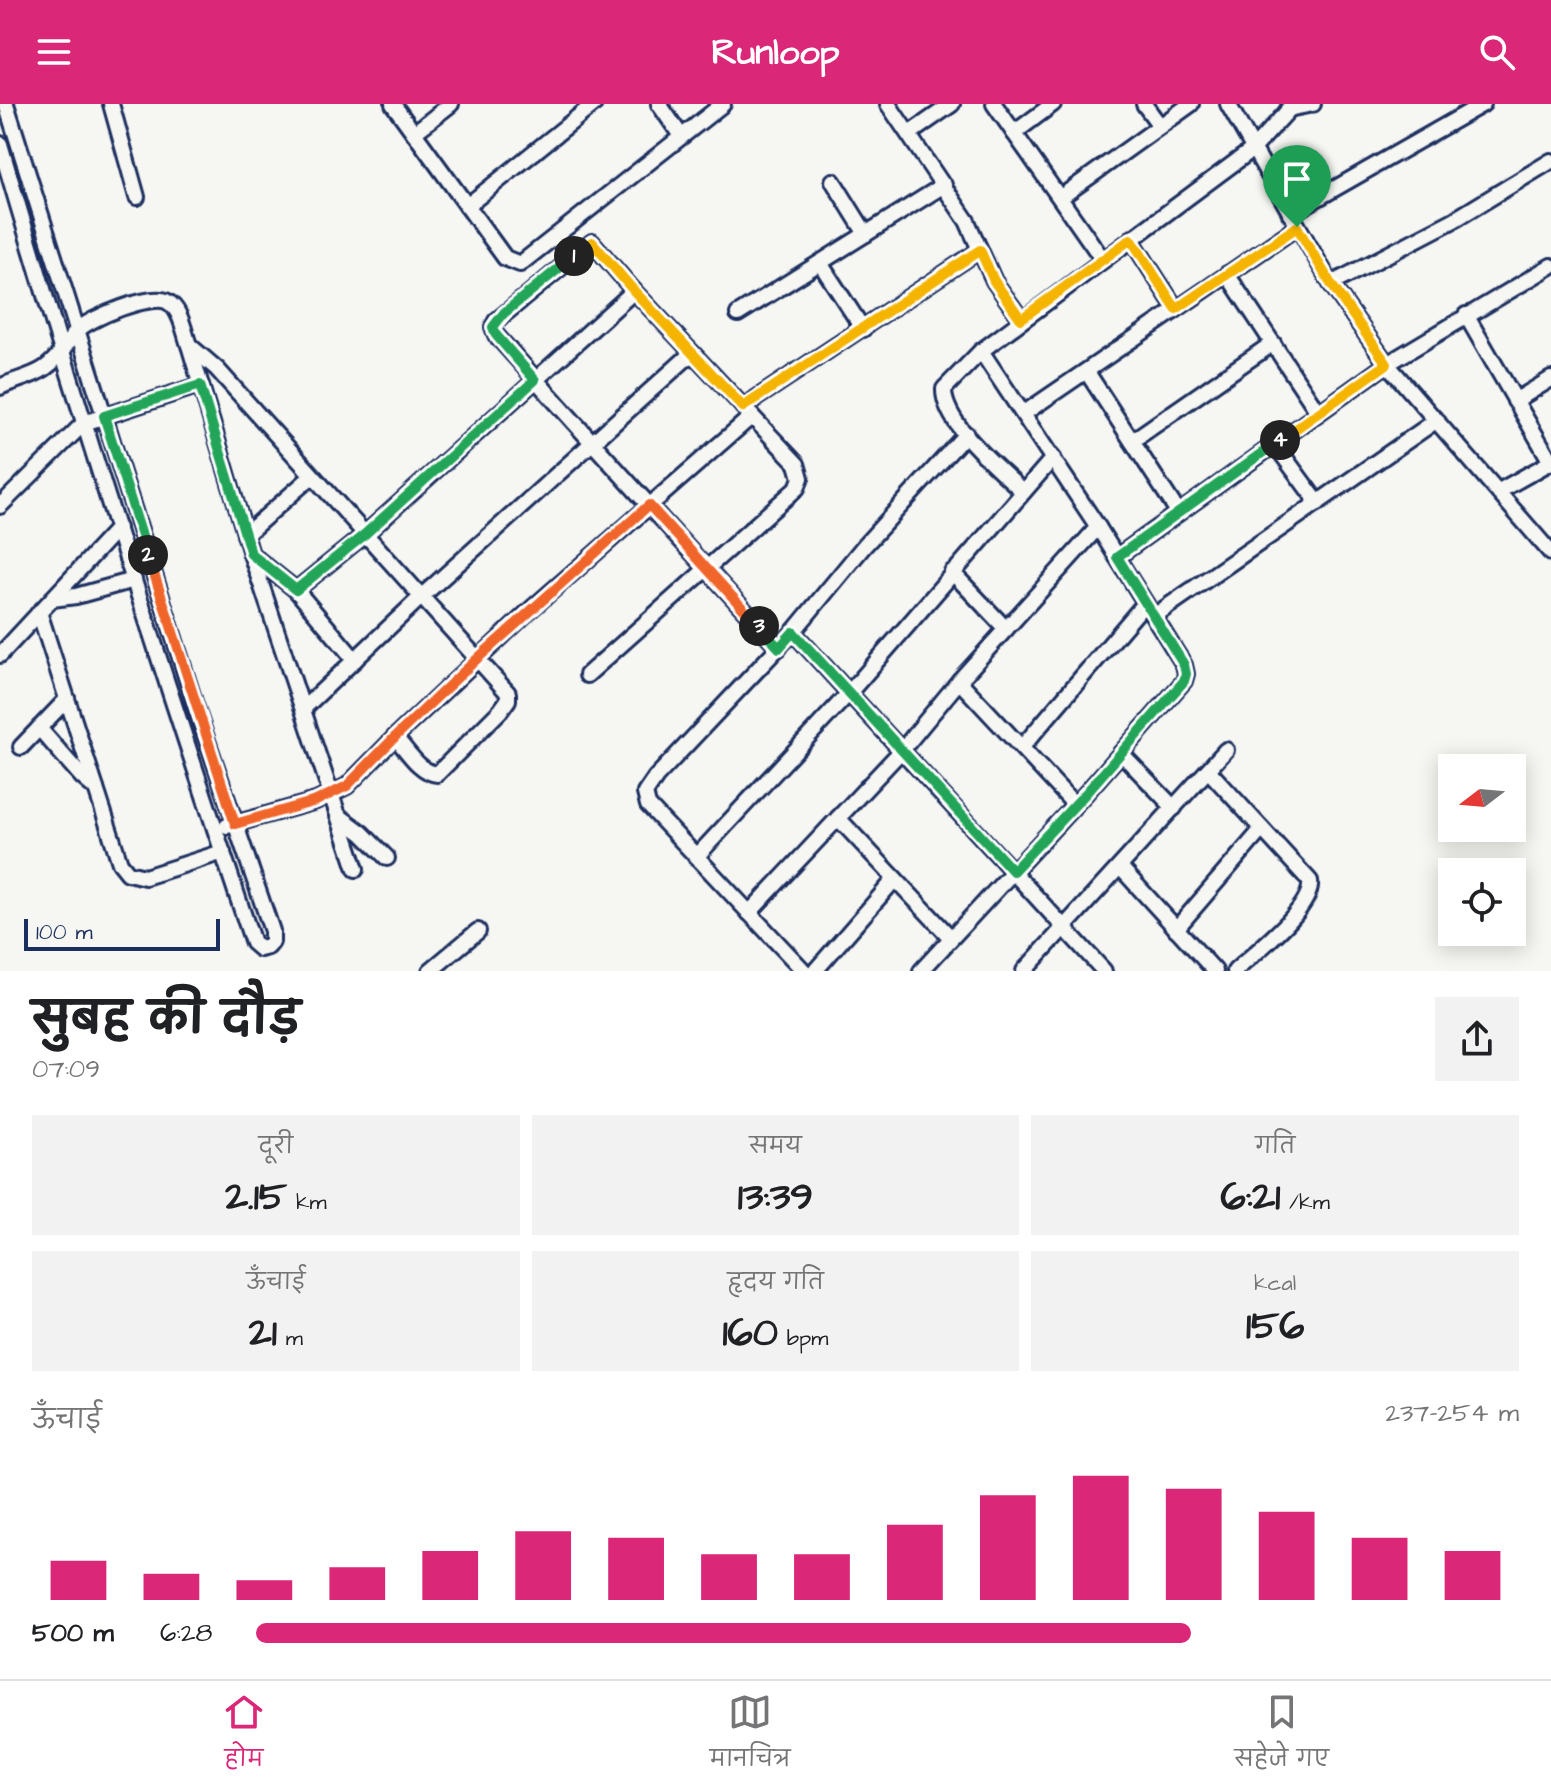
<!DOCTYPE html>
<html lang="hi">
<head>
<meta charset="utf-8">
<style>
	body { margin:0; font-family:"Architects Daughter","Playpen Sans Deva",sans-serif; background:#f2f2f2; color:#202124; height:100vh; display:flex; flex-direction:column; font-size:30px; white-space:nowrap }
	* { box-sizing:border-box; margin:0 }
	p { font-size:26px; color:#757577 }
	.icon { flex:none; width:44px; height:44px; fill:none; stroke:currentColor; stroke-width:2; stroke-linecap:round; stroke-linejoin:round }
	.map { position:relative; height:867px; overflow:hidden }
	.panel { display:flex; flex-direction:column; background:#fff; flex:1 }
	.panel>* { flex:none }
	.needle { width:52px; rotate:254deg }
	.fabs { position:absolute; left:1438px; top:650px; display:grid; gap:16px }
	.fabs a { display:grid; place-items:center; width:88px; height:88px; border-radius:0px; background:#fff; box-shadow:0 4px 20px #0003; font-size:40px }
	.scale { position:absolute; left:24px; bottom:20px; width:196px; box-sizing:border-box; padding-left:8px; border:4px solid #1b2f5e; border-top:0; font-size:22px; line-height:28px; white-space:nowrap; color:#1b2f5e; -webkit-text-stroke:6px #f6f6f2; paint-order:stroke }
	.pin { position:absolute; display:grid; place-items:center; width:68px; height:68px; color:#fff; margin:-82px -34px; border-radius:50% 50% 50% 0; rotate:-45deg; box-shadow:0 0 8px #0007 }
	.pin .icon { rotate:45deg }
	.km { position:absolute; width:40px; height:40px; margin:-20px; border-radius:50%; background:#222; color:#fff; font-size:22px; line-height:40px; text-align:center }
	.round { display:grid; place-items:center; flex:none; width:84px; height:84px; border-radius:0px; background:#f2f2f2 }
	.overview { display:flex; align-items:center; justify-content:space-between; height:136px; padding:0 32px }
	h1 { font-size:44px; font-weight:700; line-height:60px }
	.stats { display:grid; grid-template-columns:repeat(3,1fr); gap:12px; height:136px; padding:8px 32px }
	.stats div { display:grid; align-content:center; border-radius:0px; background:#f2f2f2; text-align:center }
	.stats b { font-size:40px; font-weight:700 }
	.stats small { font-size:22px; font-weight:400 }
	.stats p { font-size:22px }
	.chart { height:224px; padding:16px 32px }
	.chart p { display:flex; justify-content:space-between }
	.chart svg { width:100%; height:144px; margin-top:8px; stroke:#db2777; stroke-width:6 }
	ul { padding:0 32px; list-style:none; font-size:26px }
	li { display:grid; grid-template-columns:128px 96px 1fr; align-items:center; height:60px }
	li i { height:20px; border-radius:10px; background:#db2777 }
	header { display:flex; justify-content:space-between; align-items:center; height:104px; padding:0 32px; background:#db2777; color:#fff; font-size:36px; font-weight:700 }
	.menu { display:flex; justify-content:space-around; align-items:center; height:112px; border-top:2px solid #e0e0e0; background:#fff; font-size:22px; color:#757577 }
	.menu a { display:grid; justify-items:center; gap:4px }
	.menu .current { color:#db2777 }
	.map>svg:first-child { display:block }
	.lines { fill:none; stroke-linecap:round; stroke-linejoin:round }
	.minor-casing { stroke:#1b2f5e; stroke-width:20 }
	.minor { stroke:#f6f6f2; stroke-width:14 }
	.split-1-casing { stroke:#fff; stroke-width:16 }
	.split-2-casing { stroke:#fff; stroke-width:16 }
	.split-3-casing { stroke:#fff; stroke-width:16 }
	.split-4-casing { stroke:#fff; stroke-width:16 }
	.split-5-casing { stroke:#fff; stroke-width:16 }
	.split-1 { stroke:#f5b400; stroke-width:10 }
	.split-2 { stroke:#22a559; stroke-width:10 }
	.split-3 { stroke:#f0652b; stroke-width:10 }
	.split-4 { stroke:#22a559; stroke-width:10 }
	.split-5 { stroke:#f5b400; stroke-width:10 }
</style>
</head>
<body>
<header><svg class="icon" aria-label="menu" viewBox="0 0 24 24"><path d="M4 6h16M4 12h16M4 18h16"/></svg>Runloop<svg class="icon" aria-label="search" viewBox="0 0 24 24"><circle cx="10" cy="10" r="6"/><path d="M15 15l6 6"/></svg></header>
<div class="map">
<svg width="1551" height="867" viewBox="0 0 1551 867">
	<rect width="100%" height="100%" fill="#f6f6f2"/>
	<filter id="ink" filterUnits="userSpaceOnUse"><feTurbulence type="fractalNoise" baseFrequency=".0125" numOctaves="2"/><feDisplacementMap in="SourceGraphic" scale="16" xChannelSelector="R" yChannelSelector="G"/><feConvolveMatrix kernelMatrix="1 2 1 2 8 2 1 2 1" color-interpolation-filters="sRGB"/></filter>
	<g filter="url(#ink)">
		<g class="lines">
			<g class="minor-casing">
				<g id="minor">
					<polyline points="111,0 137,93"/>
					<polyline points="393,0 505,154 520,160 723,0"/>
					<polyline points="659,0 681,32"/>
					<polyline points="888,0 967,117 994,177 1021,215"/>
					<polyline points="994,0 1103,156"/>
					<polyline points="1144,0 1160,22"/>
					<polyline points="1228,0 1331,180 1387,260 1551,449"/>
					<polyline points="1288,5 1313,0"/>
					<polyline points="414,29 451,0"/>
					<polyline points="1014,29 1053,0"/>
					<polyline points="909,30 952,0"/>
					<path d="M 0,40 C 78,308 164,574 253,839 L 260,845 L 268,843 L 272,838 L 272,827 L 198,610 L 6,0"/>
					<polyline points="833,77 866,130"/>
					<polyline points="1061,93 1191,0"/>
					<polyline points="467,102 594,0"/>
					<polyline points="1290,110 1483,0"/>
					<polyline points="1131,135 1176,205"/>
					<polyline points="820,159 863,225"/>
					<polyline points="1227,170 1318,308"/>
					<polyline points="1331,180 1454,116 1551,57"/>
					<polyline points="738,210 944,81"/>
					<polyline points="1466,211 1551,358"/>
					<path d="M 189,241 L 217,265 L 508,589 L 508,596 L 500,607 L 437,670 C 420,669 406,645 395,633"/>
					<path d="M 981,247 L 944,285 C 943,320 999,364 1023,388"/>
					<polyline points="1087,268 1178,408"/>
					<path d="M 0,283 C 14,276 32,273 45,264 C 60,254 66,239 77,227 C 89,214 153,188 168,198 C 181,205 184,228 189,241 L 251,450 L 356,765"/>
					<polyline points="1515,297 1551,275"/>
					<polyline points="743,303 980,146"/>
					<polyline points="1023,310 1297,123"/>
					<polyline points="1132,337 1273,239"/>
					<polyline points="1274,339 1318,399"/>
					<polyline points="1499,387 1551,358"/>
					<polyline points="0,402 84,319 200,281"/>
					<polyline points="245,431 312,372"/>
					<polyline points="251,450 296,486 355,556"/>
					<polyline points="1117,453 1387,260 1551,162"/>
					<polyline points="952,468 1006,525"/>
					<polyline points="296,486 364,431 634,187"/>
					<polyline points="52,495 76,492 134,476"/>
					<polyline points="39,508 120,759 128,769 145,773 223,748"/>
					<polyline points="1154,512 1437,316"/>
					<polyline points="793,528 1104,867"/>
					<polyline points="0,551 118,424"/>
					<path d="M 587,571 L 797,384 L 801,374 L 797,360 L 634,187 L 592,138 L 496,217 L 493,223 L 496,231 C 589,336 684,440 779,544"/>
					<polyline points="959,577 1075,701"/>
					<polyline points="304,604 421,493 692,249"/>
					<polyline points="39,624 82,673 96,685"/>
					<polyline points="21,643 67,595"/>
					<polyline points="1022,643 1145,499"/>
					<polyline points="1121,649 1174,704"/>
					<path d="M 1208,666 L 1310,777 C 1314,804 1254,849 1235,867"/>
					<polyline points="339,712 362,729 387,754"/>
					<polyline points="838,714 950,833"/>
					<polyline points="227,722 316,697 347,682 395,633 529,507 752,312"/>
					<polyline points="696,753 849,589 1053,354"/>
					<polyline points="1121,764 1215,867"/>
					<polyline points="749,809 902,646 959,577 1098,423"/>
					<polyline points="1176,825 1262,725"/>
					<polyline points="430,867 478,827"/>
					<polyline points="804,867 648,701 645,689 656,673 793,528 864,442 966,330"/>
					<polyline points="815,867 895,775"/>
					<polyline points="921,867 1086,689 1184,577 1186,570 1184,561 1098,423 981,247 1253,45 1294,0"/>
					<polyline points="1024,867 1226,646"/>
				</g>
			</g>
			<use href="#minor" class="minor"/>
		</g>
	</g>
	<g class="lines" filter="url(#ink)">
		<g class="split-1-casing">
			<polyline id="split-1" points="574,152 592,138 634,187 743,303 980,146 994,177 1021,215 1131,135 1176,205 1297,123"/>
		</g>
		<g class="split-2-casing">
			<polyline id="split-2" points="148,451 104,312 200,281 251,450 296,486 364,431 535,276 496,231 493,223 504,209 574,152"/>
		</g>
		<g class="split-3-casing">
			<polyline id="split-3" points="148,451 235,720 316,697 347,682 395,633 478,554 649,401 759,522"/>
		</g>
		<g class="split-4-casing">
			<polyline id="split-4" points="759,522 779,544 793,528 1013,767 1086,689 1184,577 1186,570 1184,561 1117,453 1280,336"/>
		</g>
		<g class="split-5-casing">
			<polyline id="split-5" points="1280,336 1387,260 1331,180 1297,123"/>
		</g>
		<use href="#split-1" class="split-1"/>
		<use href="#split-2" class="split-2"/>
		<use href="#split-3" class="split-3"/>
		<use href="#split-4" class="split-4"/>
		<use href="#split-5" class="split-5"/>
	</g>
</svg>
<div class="fabs">
<a><svg class="needle" viewBox="-14 -14 28 28"><path d="M0-13l5 13h-10z" fill="#e53935"/><path d="M0 13l5-13h-10z" fill="#757577"/></svg></a>
<a><svg class="icon" aria-label="locate" viewBox="0 0 24 24"><circle cx="12" cy="12" r="6"/><path d="M12 2v4M12 18v4M2 12h4M18 12h4"/></svg></a>
</div>
<div class="scale">100 m</div>
<div class="pin" style="left:1297px;top:123px;background:#1e9e55"><svg class="icon" aria-label="arrive" viewBox="0 0 24 24"><path d="M6 21V4h12l-3 4 3 4H6"/></svg></div>
<b class="km" style="left:574px;top:152px">1</b>
<b class="km" style="left:148px;top:451px">2</b>
<b class="km" style="left:759px;top:522px">3</b>
<b class="km" style="left:1280px;top:336px">4</b>
</div>
<section class="panel">
<div class="overview"><div><h1>सुबह की दौड़</h1><p>07:09</p></div><a class="round"><svg class="icon" aria-label="share" viewBox="0 0 24 24"><path d="M12 15V3M7 8l5-5 5 5M5 13v7h14v-7"/></svg></a></div>
<div class="stats">
<div><p>दूरी</p><b>2.15<small> km</small></b></div>
<div><p>समय</p><b>13:39</b></div>
<div><p>गति</p><b>6:21<small> /km</small></b></div>
</div>
<div class="stats">
<div><p>ऊँचाई</p><b>21<small> m</small></b></div>
<div><p>हृदय गति</p><b>160<small> bpm</small></b></div>
<div><p>kcal</p><b>156</b></div>
</div>
<div class="chart"><p><span>ऊँचाई</span>237–254 m</p>
<svg viewBox="0 0 160 44" preserveAspectRatio="none"><path d="M5 44V32M15 44V36M25 44V38M35 44V34M45 44V29M55 44V23M65 44V25M75 44V30M85 44V30M95 44V21M105 44V12M115 44V6M125 44V10M135 44V17M145 44V25M155 44V29"/></svg>
</div>
<ul>
<li><b>500 m</b>6:28<i style="width:74%"></i></li>
</ul>
</section>
<nav class="menu">
<a class="current"><svg class="icon" aria-label="home" viewBox="0 0 24 24"><path d="M3 11l9-7 9 7M6 9v11h12V9"/></svg>होम</a>
<a><svg class="icon" aria-label="map" viewBox="0 0 24 24"><path d="M3 6l6-2 6 2 6-2v14l-6 2-6-2-6 2zM9 4v14M15 6v14"/></svg>मानचित्र</a>
<a><svg class="icon" aria-label="saved" viewBox="0 0 24 24"><path d="M7 4h10v16l-5-4-5 4z"/></svg>सहेजे गए</a>
</nav>
</body>
</html>
